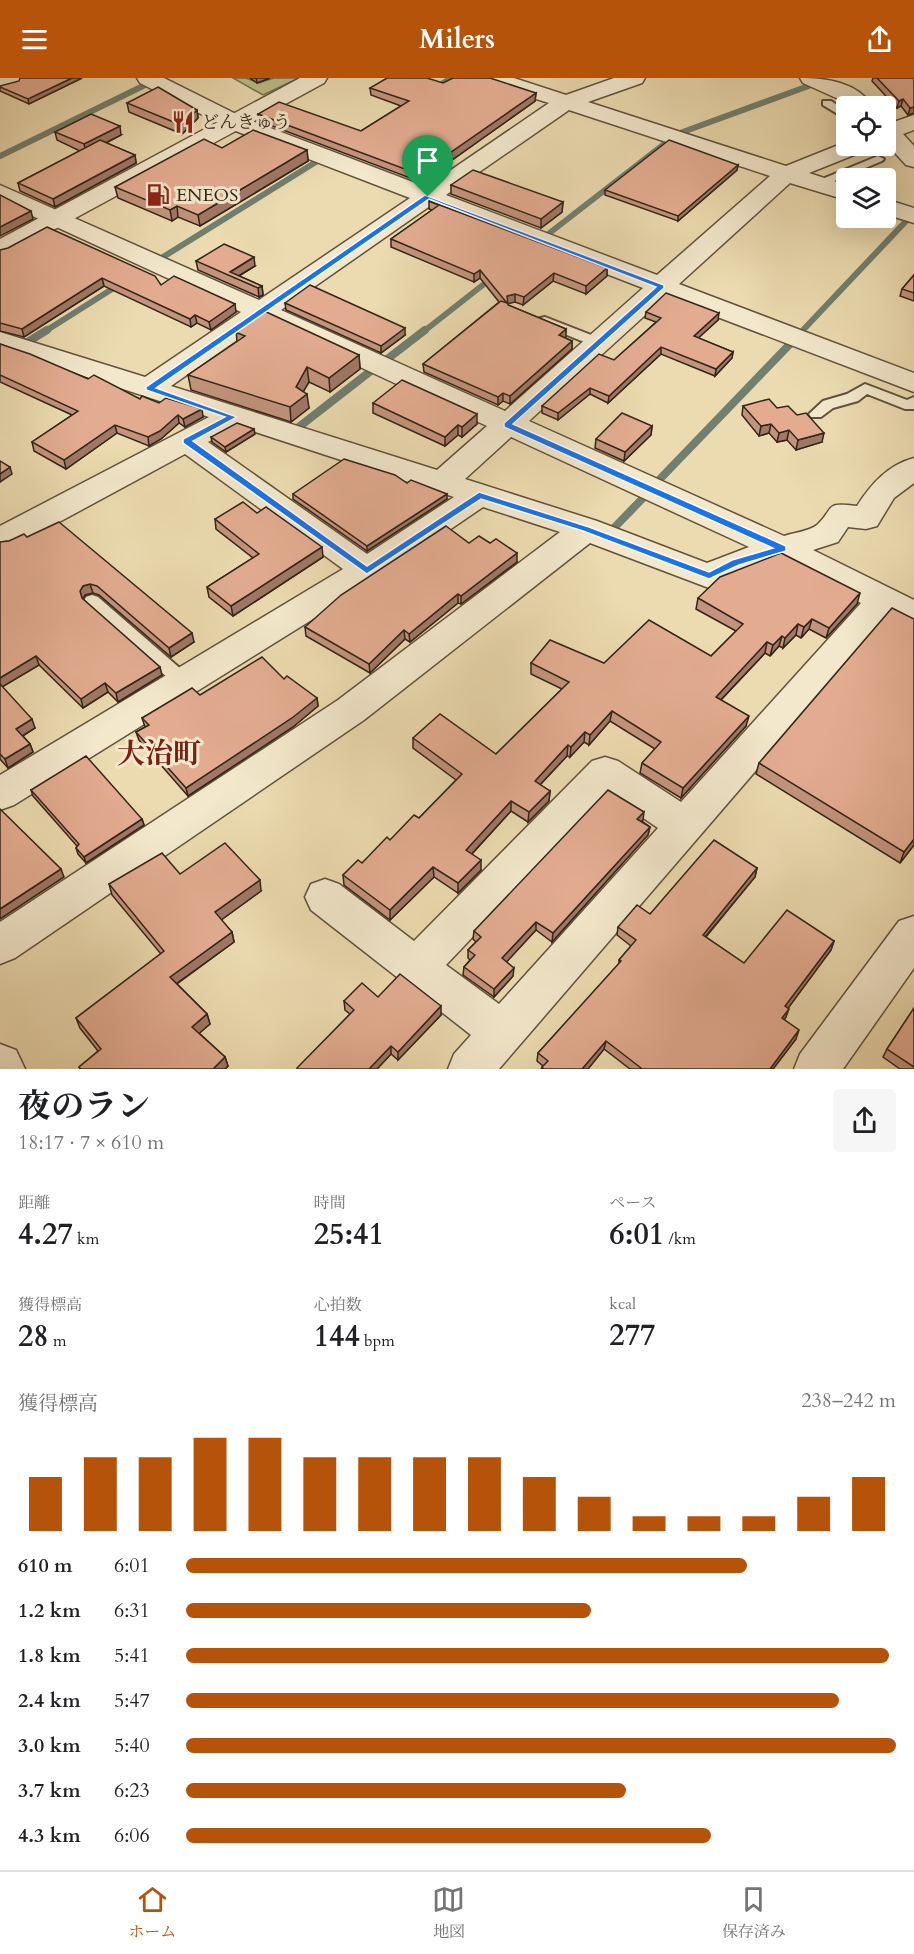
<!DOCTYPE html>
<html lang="ja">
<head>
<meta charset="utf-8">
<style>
	body { margin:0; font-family:Cardo,"Noto Serif JP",serif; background:#f6f6f6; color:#202124; height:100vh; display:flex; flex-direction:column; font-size:22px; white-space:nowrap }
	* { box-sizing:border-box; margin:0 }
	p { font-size:20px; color:#757577 }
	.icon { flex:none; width:33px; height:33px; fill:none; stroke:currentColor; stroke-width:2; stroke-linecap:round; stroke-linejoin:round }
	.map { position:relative; height:991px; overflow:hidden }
	.drawer { display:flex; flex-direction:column; background:#fff; flex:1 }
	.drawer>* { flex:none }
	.buttons { position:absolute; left:836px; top:18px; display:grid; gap:12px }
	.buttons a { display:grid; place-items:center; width:60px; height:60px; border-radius:6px; background:#fff; box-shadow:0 6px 24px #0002; font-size:30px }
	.pin { position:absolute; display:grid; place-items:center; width:51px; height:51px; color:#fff; margin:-62px -26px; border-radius:50% 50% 50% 0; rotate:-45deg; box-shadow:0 0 6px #0007 }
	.pin .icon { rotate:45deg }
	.round { display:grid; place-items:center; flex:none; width:63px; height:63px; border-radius:6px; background:#f6f6f6 }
	.headline { display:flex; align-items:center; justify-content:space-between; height:102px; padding:0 18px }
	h1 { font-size:33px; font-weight:700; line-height:45px }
	.figures { display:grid; grid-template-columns:repeat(3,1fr); gap:9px; height:102px; padding:6px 18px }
	.figures div { display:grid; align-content:center }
	.figures b { font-size:30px; font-weight:700 }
	.figures small { font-size:16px; font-weight:400 }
	.figures p { font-size:16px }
	.chart { height:168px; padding:12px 18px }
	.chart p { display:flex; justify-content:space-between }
	.chart svg { width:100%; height:108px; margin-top:6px; stroke:#b45309; stroke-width:6 }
	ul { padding:0 18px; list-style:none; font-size:20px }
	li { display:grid; grid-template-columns:96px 72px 1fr; align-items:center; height:45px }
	li i { height:15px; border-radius:8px; background:#b45309 }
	header { display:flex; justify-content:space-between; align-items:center; height:78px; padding:0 18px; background:#b45309; color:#fff; font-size:27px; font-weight:700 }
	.dock { display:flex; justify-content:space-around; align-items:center; height:84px; border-top:2px solid #e0e0e0; background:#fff; font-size:16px; color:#757577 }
	.dock a { display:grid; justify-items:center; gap:3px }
	.dock .selected { color:#b45309 }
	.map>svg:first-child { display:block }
	.green { fill:#bdbe88; stroke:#787250; stroke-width:1.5 }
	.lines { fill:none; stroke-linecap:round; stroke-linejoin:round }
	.stream-far1 { stroke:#707f6f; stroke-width:6 }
	.stream { stroke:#707f6f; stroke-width:8 }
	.service-casing { stroke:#61523e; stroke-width:4 }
	.minor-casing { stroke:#61523e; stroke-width:3 }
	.tertiary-casing { stroke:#61523e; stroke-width:3 }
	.service { fill:#f3e8cc; fill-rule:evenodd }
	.minor { fill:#f3e8cc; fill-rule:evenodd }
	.tertiary { fill:#f3e8cc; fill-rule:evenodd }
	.wall { fill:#c3947d; stroke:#332518; stroke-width:1.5 }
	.shaded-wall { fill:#9f7866; stroke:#332518; stroke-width:1.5 }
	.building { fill:#e3ac91; stroke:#332518; stroke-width:1.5 }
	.route { fill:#1a73e8; stroke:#fff; stroke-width:1.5; fill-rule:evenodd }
	.labels { text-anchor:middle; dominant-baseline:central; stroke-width:6; stroke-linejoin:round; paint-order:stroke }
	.far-poi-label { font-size:18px; fill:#332518; stroke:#f3e8cc; text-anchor:start }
	.district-label { font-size:28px; font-weight:bold; fill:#7a1f14; stroke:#f3e8cc }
</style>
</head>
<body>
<header><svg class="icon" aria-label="menu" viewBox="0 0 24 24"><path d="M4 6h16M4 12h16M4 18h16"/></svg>Milers<svg class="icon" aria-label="share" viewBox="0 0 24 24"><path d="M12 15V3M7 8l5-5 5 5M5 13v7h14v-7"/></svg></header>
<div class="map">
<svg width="914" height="991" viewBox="0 0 914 991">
	<rect width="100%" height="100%" fill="#ecdbb0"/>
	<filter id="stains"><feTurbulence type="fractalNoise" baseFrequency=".00333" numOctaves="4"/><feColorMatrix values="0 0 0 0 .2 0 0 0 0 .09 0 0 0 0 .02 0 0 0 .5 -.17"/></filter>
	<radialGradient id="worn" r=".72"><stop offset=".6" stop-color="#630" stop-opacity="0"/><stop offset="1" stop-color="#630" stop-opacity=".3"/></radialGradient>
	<polygon class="green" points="233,0 246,0 259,5 274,0 299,0 263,17"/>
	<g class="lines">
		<g class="stream-far1">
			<polyline points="434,11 451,0"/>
			<polyline points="680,55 814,6"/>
			<polyline points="0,78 145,7"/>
			<polyline points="547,157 668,63"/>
			<polyline points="163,179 319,82"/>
			<polyline points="804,251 908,141"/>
			<polyline points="44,254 120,206"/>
			<polyline points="423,254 493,199"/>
		</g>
		<g class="stream">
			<polyline points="26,265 47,252"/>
			<polyline points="386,282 425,252"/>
			<polyline points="291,350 295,352 372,292"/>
			<polyline points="659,402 791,265"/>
			<polyline points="607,453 610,454 645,418"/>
		</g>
		<g class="service-casing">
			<g id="service">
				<polygon points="823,23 831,23 846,33 846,41 823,27"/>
				<polygon points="878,78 884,81 882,83 820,109 810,106"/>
				<polygon points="545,239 604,262 606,265 599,269 594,268 540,246 540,240"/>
				<polygon points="865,306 907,322 914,319 914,331 905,331 867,316 858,323 833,330 821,339 811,339 809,336 823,323 847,316"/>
				<polygon points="92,517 98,519 190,599 193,604 190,609 178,609 86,527 84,523 86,519"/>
			</g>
		</g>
		<g class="minor-casing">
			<g id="minor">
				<polygon points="0,0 22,0 19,5 0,11"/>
				<path d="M 137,0 L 164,0 L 244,40 L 426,109 L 549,25 L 485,5 L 482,0 L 514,0 L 566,17 L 614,0 L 645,0 L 642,5 L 588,24 L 786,88 L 846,64 L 846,68 L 867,68 L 864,73 L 809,95 L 846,107 L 846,122 L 790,105 L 679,206 L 914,295 L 914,314 L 665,219 L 529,343 L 784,458 C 793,455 810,453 817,447 C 836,429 823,424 857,428 C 871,406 888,387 914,380 L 914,405 L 894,420 L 877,448 L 866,451 L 848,449 L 838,464 L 813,472 L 914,522 L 914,549 L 888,539 L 499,991 L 448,991 L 454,976 L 471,957 L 311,832 L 305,819 L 311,806 L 325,801 L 339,806 L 414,863 L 592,683 L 605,679 L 618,683 L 681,724 L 861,525 L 779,483 L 709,510 L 590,465 L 364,642 L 15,880 L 0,886 L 0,844 L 338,622 L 560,454 L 483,429 L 379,500 L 14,727 L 0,732 L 0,697 L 343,491 L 185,376 L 11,470 L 0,473 L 0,448 L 209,339 L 0,271 L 0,254 L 145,299 L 241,234 L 0,123 L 0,107 L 259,222 L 410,120 L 228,50 L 140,5 ZM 569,32 L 770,98 L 657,197 L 446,117 ZM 430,128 L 643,210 L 505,333 L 281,232 ZM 263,244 L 487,348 L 437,392 L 171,308 ZM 237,348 L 454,419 L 367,476 L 208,364 ZM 511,359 L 749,469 L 707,485 L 597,443 L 465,401 ZM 608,716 L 658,750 L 499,926 L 446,887 Z"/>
				<path d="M 800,0 C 827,0 856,4 873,28 L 850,28 L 845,24 L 803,5 Z"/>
				<polygon points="914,37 914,52 903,56 914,68 914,89 906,87 885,64 885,47"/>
				<polygon points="885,121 914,130 914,145 885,136"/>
				<polygon points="914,838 914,890 843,991 794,991 800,976 899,843"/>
			</g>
		</g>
		<g class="tertiary-casing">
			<g id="tertiary">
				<polygon points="300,0 327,0 324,5 9,176 0,179 0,161"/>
				<polygon points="0,966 16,972 25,991 0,991"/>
			</g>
		</g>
		<use href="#service" class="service"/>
		<use href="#minor" class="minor"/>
		<use href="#tertiary" class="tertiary"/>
	</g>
	<g class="wall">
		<polygon points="82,0 29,26 0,13 0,8"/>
		<polygon points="250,0 270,0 257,5"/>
		<polygon points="873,0 914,0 914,35 908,37 901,28 897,30 872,3"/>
		<polygon points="443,5 536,15 535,23 448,85 448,92 426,106 259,43 258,36 361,53 401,28 371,17 370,10"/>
		<polygon points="127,25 197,32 198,40 182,56 129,34"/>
		<polygon points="55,54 121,57 106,65 135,77 136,85 55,129 20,113 18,105 80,73 57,62"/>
		<polygon points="222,70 307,72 308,83 200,148 178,139 172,143 118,120 115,109"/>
		<polygon points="738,87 737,92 678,143 605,117 605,112"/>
		<polygon points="451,107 563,124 562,134 541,150 451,116"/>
		<polygon points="429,123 607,190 607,198 586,216 553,203 523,227 515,224 508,225 508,227 566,251 565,260 572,263 572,271 510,326 503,323 498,327 424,294 423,286 499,224 480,200 474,204 391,169 391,161 432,132 429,131"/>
		<polygon points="0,172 161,207 236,234 211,252 197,245 191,249 104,208 24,259 0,253"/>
		<polygon points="196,183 255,188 239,198 262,208 263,217 259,219 198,192"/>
		<polygon points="914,197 914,223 900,218 902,211"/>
		<polygon points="285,225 405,257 381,275 286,232"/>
		<polygon points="646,234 718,242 698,260 733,274 732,280 715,298 661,276 608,325 590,316 558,342 542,335 542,328 614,282 656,244 645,240"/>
		<polygon points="236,250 359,277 360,291 330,314 309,304 303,313 309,330 291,344 191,312 188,297 237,264"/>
		<polygon points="0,266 140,321 203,339 185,349 179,345 161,361 149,368 117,355 66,391 34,373 32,364 72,337 0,304"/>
		<polygon points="373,325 477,346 462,359 458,357 445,368 373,335"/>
		<polygon points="743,328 777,330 822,364 796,372 787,362 777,364 769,355 759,358 742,337"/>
		<polygon points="652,348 651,357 624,383 595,370 596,361"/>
		<polygon points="255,356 226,374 212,364 211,359"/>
		<polygon points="407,405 447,421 367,473 293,421 293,416"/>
		<polygon points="257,435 323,479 233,538 209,519 207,509 253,480 216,451 215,441"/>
		<polygon points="27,459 194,564 171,579 99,517 93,515 85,517 83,521 162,597 118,624 108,614 83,630 39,587 2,609 35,650 23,658 30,666 33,674 8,690 0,681 0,464 9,463"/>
		<polygon points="469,465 517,484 461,526 458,525 410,564 405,561 370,595 306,558 305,549"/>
		<polygon points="698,520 857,526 826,560 809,551 801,560 796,557 783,570 779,568 770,578 765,575 721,622 746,648 681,720 640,695 642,685 655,671 610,643 589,667 584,664 570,679 567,678 540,707 550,713 549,723 528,744 511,733 472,776 481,792 458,815 434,799 390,842 344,807 343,797 362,785 390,762 419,740 456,702 413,670 413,660 496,676 562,611 531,596 531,585 604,585 711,578 736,553 696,531"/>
		<polygon points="284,601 317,620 318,628 293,649 188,718 139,662 136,654 145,649 142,640 200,617"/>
		<polygon points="759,685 914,767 900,785 756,696"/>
		<polygon points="31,712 142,741 144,747 86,785 78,776 76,770 77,768 33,718"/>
		<polygon points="643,742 642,743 650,749 648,757 552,864 536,852 506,884 513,898 494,919 463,897 464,889 470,882 468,880 468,872 476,864 473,861 474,853"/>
		<polygon points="757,790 755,799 706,859 744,885 834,863 831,872 788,930 786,939 784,942 796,961 773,991 630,991 604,971 588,991 541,991 543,988 537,983 538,975 619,886 619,882 631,868 617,857 618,849"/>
		<polygon points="180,796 261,813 221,842 232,854 234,864 177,906 207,936 210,946 199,955 225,979 228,988 225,991 80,991 79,989 98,973 80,950 76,940 161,876 112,817 109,806"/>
		<polygon points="378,919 441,937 398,982 391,976 377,991 297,991 350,936 345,932 344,923"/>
		<polygon points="914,930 914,991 900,991 883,979 887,971"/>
	</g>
	<g class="shaded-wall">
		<polygon points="72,0 82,0 29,26 28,21"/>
		<polygon points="256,0 270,0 257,5"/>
		<polygon points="536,15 535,23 448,85 448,92 426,106 426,99 441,81"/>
		<polygon points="903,21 901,28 897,30 899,23"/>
		<polygon points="914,29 914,35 908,37 910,30"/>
		<polygon points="197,32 198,40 182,56 181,47"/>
		<polygon points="120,48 121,57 86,75 84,66"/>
		<polygon points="307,72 308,83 200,148 198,137"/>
		<polygon points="135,77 136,85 55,129 53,121"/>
		<polygon points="738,87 737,92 678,143 678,138"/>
		<polygon points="563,124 562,134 541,150 541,141"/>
		<polygon points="177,128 178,139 172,143 170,132"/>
		<polygon points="31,133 33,141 0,158 0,149"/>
		<polygon points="254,179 255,188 235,200 230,194"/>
		<polygon points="607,190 607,198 586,216 586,208"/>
		<polygon points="480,192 480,200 474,204 474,196"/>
		<polygon points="554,195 553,203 523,227 524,219"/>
		<polygon points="102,200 104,208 24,259 22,251"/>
		<polygon points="262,208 263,217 259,219 258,210"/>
		<polygon points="515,216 515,224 507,226 507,218"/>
		<polygon points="235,226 236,234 211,252 209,244"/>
		<polygon points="719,235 718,242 693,265 694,258"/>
		<polygon points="195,237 197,245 191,249 190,241"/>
		<polygon points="405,250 405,257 381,275 381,268"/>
		<polygon points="566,251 566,259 559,265 559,257"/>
		<polygon points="572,263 572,271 510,326 510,318"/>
		<polygon points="661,269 661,276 608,325 609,318"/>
		<polygon points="733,274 732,280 715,298 716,291"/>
		<polygon points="359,277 360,291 330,314 329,300"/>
		<polygon points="307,289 309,304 298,323 296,309"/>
		<polygon points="590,310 590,316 558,342 558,335"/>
		<polygon points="503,315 503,323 498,327 498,319"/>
		<polygon points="307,316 309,330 291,344 290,329"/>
		<polygon points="202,331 203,339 185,349 183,341"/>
		<polygon points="477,336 477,346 462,359 462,349"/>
		<polygon points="178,337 179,345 161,361 149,368 148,359"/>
		<polygon points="771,346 769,355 759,358 761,348"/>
		<polygon points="115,347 117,355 66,391 64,382"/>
		<polygon points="458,347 458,357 445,368 445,359"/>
		<polygon points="652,348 651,357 624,383 625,374"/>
		<polygon points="254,351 255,356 226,374 225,369"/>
		<polygon points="789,352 787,362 777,364 779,355"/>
		<polygon points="824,355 822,364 796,372 798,362"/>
		<polygon points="10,389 12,396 0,404 0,396"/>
		<polygon points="447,416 447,421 367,473 367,468"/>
		<polygon points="322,469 323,479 233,538 231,528"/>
		<polygon points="517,475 517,484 461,526 461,518"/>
		<polygon points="90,506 93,515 85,517 82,522 80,513 83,508"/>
		<polygon points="860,515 857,526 826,560 829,550"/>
		<polygon points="458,516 458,525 410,564 409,556"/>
		<polygon points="812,541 809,551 801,560 804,549"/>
		<polygon points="798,546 796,557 783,570 785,560"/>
		<polygon points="404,552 405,561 370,595 369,586"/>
		<polygon points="192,555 194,564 171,579 169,570"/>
		<polygon points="782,558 779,568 770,578 773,567"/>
		<polygon points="767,564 765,575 714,629 716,619"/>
		<polygon points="36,578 39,587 0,610 0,600"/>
		<polygon points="160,589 162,597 118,624 116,615"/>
		<polygon points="105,605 108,614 83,630 81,621"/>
		<polygon points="317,620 318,628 293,649 188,718 186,710"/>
		<polygon points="612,633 610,643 589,667 590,657"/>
		<polygon points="749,638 746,648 681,720 683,710"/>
		<polygon points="32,641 35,650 19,660 16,651"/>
		<polygon points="585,654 584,664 570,679 571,669"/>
		<polygon points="30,666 33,674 8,690 5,681"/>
		<polygon points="568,667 567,678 534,713 535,703"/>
		<polygon points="550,713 549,723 528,744 529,734"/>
		<polygon points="511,723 511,733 466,782 466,772"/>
		<polygon points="644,734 643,742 636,749 637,741"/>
		<polygon points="142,741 144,747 86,785 84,779"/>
		<polygon points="650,749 648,757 552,864 553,855"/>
		<polygon points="914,761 914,767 900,785 904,774"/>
		<polygon points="481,782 481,792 458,815 458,805"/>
		<polygon points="433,789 434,799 390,842 390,832"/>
		<polygon points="757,790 755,799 700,865 703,857"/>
		<polygon points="61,791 64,799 0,841 0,831"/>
		<polygon points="260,802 261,813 217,845 215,834"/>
		<polygon points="536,844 536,852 502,889 502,880"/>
		<polygon points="232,854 234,864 173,908 170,899"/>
		<polygon points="834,863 831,872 783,937 785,928"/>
		<polygon points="514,890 513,898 494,919 494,911"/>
		<polygon points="441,928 441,937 398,982 398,974"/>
		<polygon points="789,931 786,939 779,949 782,940"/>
		<polygon points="207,936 210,946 195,959 192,949"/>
		<polygon points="799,952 796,961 773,991 770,991"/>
		<polygon points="606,963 604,971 588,991 582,991"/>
		<polygon points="391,968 391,976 377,991 369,991"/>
		<polygon points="225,979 228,988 225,991 213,991"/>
	</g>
	<g class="building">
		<polygon points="20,0 72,0 28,21 0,9 0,8 19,3"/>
		<polygon points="387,0 427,0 443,5 453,0 490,0 536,15 441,81 448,84 426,99 258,36 279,24 361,53 409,23 370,10"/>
		<polygon points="877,0 914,0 914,29 910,30 903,21 899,23"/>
		<polygon points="158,9 197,32 181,47 127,25"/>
		<polygon points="91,36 120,48 84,66 55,54"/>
		<polygon points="253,52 307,72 198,137 177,128 170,132 115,109 204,61 222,70"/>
		<polygon points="100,62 135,77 53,121 18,105"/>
		<polygon points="669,62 738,87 678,138 605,112"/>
		<polygon points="473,92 563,124 541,141 451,107"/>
		<polygon points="0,117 31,133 0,149"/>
		<polygon points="429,123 607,190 586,208 554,195 524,219 515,216 507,218 508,227 566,251 559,257 572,263 510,318 503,315 498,319 423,286 501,223 507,225 480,192 474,196 391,161 439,127"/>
		<polygon points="47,149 155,198 161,207 174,198 235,226 209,244 195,237 190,241 102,200 22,251 0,245 0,172 8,170"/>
		<polygon points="224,166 254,179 230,194 262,208 258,210 196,183"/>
		<polygon points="914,197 914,215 902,211"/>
		<polygon points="310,207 405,250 381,268 285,225"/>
		<polygon points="666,215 719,235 694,258 733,274 716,291 661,269 609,318 590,310 558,335 542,328 599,276 614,282 661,240 646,234"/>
		<polygon points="262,232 359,277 329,300 307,289 296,309 307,316 290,329 188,297 245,258 235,254 238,251 236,250"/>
		<polygon points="0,266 30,276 88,301 94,297 140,321 142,318 159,325 166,320 202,331 183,341 178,337 160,353 148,359 115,347 64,382 32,364 78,333 0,297"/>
		<polygon points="402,302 477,336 462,349 458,347 445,359 373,325"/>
		<polygon points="769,321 777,330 788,328 797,337 806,335 824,355 798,362 789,352 779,355 771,346 761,348 743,328"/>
		<polygon points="622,335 652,348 625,374 596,361"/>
		<polygon points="237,345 254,351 225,369 211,359"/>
		<polygon points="344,381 395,397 407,405 411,402 447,416 367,468 293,416"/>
		<polygon points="0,383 10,389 0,396"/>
		<polygon points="243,424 257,435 266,429 322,469 231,528 207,509 259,476 215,441"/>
		<polygon points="59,444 192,555 169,570 97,508 90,506 83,508 80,513 82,520 160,589 116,615 105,605 81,621 36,578 0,600 0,464 9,463 24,456 27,459"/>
		<polygon points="446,448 469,465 479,458 490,465 496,461 517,475 461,518 458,516 409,556 404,552 369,586 305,549 341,517"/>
		<polygon points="781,475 860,515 829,550 812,541 804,549 798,546 785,560 782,558 773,567 767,564 716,619 749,638 683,710 642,685 661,664 612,633 590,657 585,654 571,669 568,667 535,703 550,713 529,734 511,723 466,772 481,782 458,805 433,789 390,832 343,797 358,782 362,785 387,759 390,762 414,737 419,740 462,696 413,660 440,636 496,676 569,604 531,585 550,562 604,585 649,542 711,578 743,546 698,520 720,499"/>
		<polygon points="892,530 914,541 914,761 904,774 759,685"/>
		<polygon points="262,579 284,601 287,598 317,620 292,640 186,710 136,654 149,647 142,640 192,610 200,617"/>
		<polygon points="0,606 32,641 16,651 30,666 5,681 0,676"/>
		<polygon points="86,678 142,741 84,779 76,770 79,766 31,712"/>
		<polygon points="608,712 644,734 637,741 650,749 553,855 536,844 502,880 514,890 494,911 464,889 475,877 468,872 481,859 474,853"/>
		<polygon points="0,731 61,791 0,831"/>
		<polygon points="714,762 757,790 703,857 744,885 787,832 834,863 785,928 789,931 782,940 799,952 770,991 640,991 641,990 606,963 582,991 544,991 542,989 548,983 538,975 621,883 619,882 636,862 618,849 637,827 650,836"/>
		<polygon points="225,765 260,802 215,834 232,854 170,899 207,936 192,949 225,979 213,991 81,991 79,989 101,971 76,940 164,873 109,806 162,775 180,796"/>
		<polygon points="400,896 441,928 398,974 391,968 369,991 298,991 297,990 354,932 344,923 362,905 378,919"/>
		<polygon points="914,930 914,989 887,971"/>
	</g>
	<path class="route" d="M 425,117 L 664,207 L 664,210 L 513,346 L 786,468 L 786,473 L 739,487 L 709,501 L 583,453 L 481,421 L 367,496 L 183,365 L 183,361 L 225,339 L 146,312 L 146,309 ZM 429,121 L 656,209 L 504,345 L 504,349 L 773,470 L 732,482 L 709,494 L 589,449 L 479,414 L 367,488 L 193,363 L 237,339 L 156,310 Z"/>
	<defs>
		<g id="restaurant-bare" transform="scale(1.8)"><path d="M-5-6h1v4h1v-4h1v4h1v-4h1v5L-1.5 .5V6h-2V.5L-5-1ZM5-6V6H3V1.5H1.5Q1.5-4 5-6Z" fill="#8f2418" stroke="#f3e8cc" stroke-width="2.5" paint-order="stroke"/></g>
		<g id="fuel-bare" transform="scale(1.8)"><path d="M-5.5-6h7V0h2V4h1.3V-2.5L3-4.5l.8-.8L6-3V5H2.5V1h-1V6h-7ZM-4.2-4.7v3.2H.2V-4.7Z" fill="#8f2418" stroke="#f3e8cc" stroke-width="2.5" paint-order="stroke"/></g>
	</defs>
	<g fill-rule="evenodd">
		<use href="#restaurant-bare" x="183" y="44"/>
		<use href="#fuel-bare" x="158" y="117"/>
	</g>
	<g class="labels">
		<g class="far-poi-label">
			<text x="201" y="44">どんきゅう</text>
			<text x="176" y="117">ENEOS</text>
		</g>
		<g class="district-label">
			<text x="159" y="676">大治町</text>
		</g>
	</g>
	<rect width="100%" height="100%" filter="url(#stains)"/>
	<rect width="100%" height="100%" fill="url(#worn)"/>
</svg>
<div class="buttons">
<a><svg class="icon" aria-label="locate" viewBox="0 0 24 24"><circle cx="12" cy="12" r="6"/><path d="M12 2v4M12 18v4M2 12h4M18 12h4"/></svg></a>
<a><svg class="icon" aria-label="layers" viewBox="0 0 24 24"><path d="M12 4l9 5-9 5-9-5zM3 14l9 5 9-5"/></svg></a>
</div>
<div class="pin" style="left:428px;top:119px;background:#1e9e55"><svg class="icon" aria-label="arrive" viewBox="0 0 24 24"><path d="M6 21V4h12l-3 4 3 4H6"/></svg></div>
</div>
<section class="drawer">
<div class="headline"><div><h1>夜のラン</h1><p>18:17 · 7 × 610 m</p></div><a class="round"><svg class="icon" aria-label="share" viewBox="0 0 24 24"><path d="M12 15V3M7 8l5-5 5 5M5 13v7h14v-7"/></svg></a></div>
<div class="figures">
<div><p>距離</p><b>4.27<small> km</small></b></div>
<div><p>時間</p><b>25:41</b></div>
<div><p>ペース</p><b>6:01<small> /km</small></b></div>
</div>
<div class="figures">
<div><p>獲得標高</p><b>28<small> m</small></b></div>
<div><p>心拍数</p><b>144<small> bpm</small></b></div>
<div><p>kcal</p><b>277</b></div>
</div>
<div class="chart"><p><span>獲得標高</span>238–242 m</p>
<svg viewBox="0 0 160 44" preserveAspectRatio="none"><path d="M5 44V22M15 44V14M25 44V14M35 44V6M45 44V6M55 44V14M65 44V14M75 44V14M85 44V14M95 44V22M105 44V30M115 44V38M125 44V38M135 44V38M145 44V30M155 44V22"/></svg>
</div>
<ul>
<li><b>610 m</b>6:01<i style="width:79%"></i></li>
<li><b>1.2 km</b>6:31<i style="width:57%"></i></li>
<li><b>1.8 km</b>5:41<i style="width:99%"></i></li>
<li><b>2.4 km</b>5:47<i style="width:92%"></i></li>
<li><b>3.0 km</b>5:40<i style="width:100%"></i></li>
<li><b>3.7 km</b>6:23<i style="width:62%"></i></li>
<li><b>4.3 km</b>6:06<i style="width:74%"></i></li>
</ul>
</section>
<nav class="dock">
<a class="selected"><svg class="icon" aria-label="home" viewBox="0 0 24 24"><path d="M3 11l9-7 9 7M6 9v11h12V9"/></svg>ホーム</a>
<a><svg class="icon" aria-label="map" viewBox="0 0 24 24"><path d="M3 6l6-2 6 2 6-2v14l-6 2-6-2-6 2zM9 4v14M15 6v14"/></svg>地図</a>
<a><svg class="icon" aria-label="saved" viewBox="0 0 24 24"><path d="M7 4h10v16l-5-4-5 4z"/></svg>保存済み</a>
</nav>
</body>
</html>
